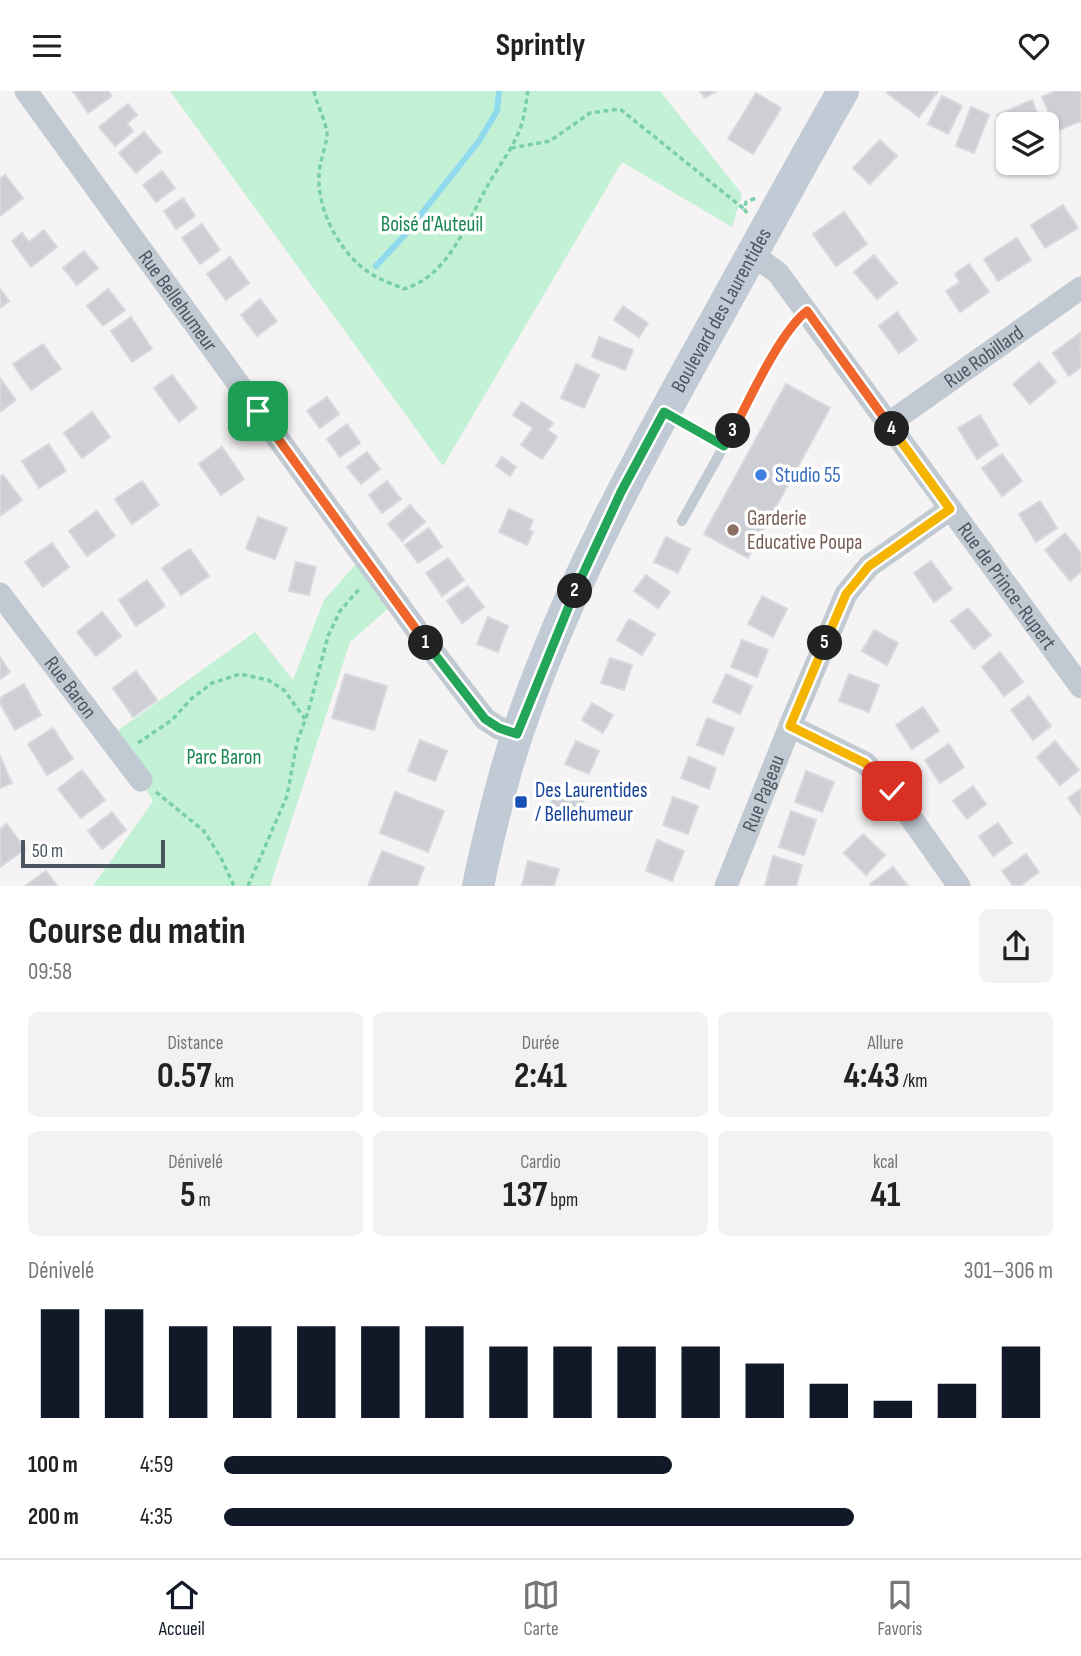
<!DOCTYPE html>
<html lang="fr">
<head>
<meta charset="utf-8">
<style>
	body { margin:0; font-family:"Sofia Sans Condensed",sans-serif; background:#f2f2f2; color:#222; height:100vh; display:flex; flex-direction:column; font-size:26px; white-space:nowrap }
	* { box-sizing:border-box; margin:0 }
	p { font-size:23px; color:#767676 }
	.icon { flex:none; width:38px; height:38px; fill:none; stroke:currentColor; stroke-width:2; stroke-linecap:round; stroke-linejoin:round }
	.map { position:relative; height:795px; overflow:hidden }
	.panel { display:flex; flex-direction:column; background:#fff; flex:1 }
	.panel>* { flex:none }
	.buttons { position:absolute; left:996px; top:21px; display:grid; gap:14px }
	.buttons a { display:grid; place-items:center; width:63px; height:63px; border-radius:10px; background:#fff; box-shadow:0 2px 5px #0004; font-size:35px }
	.scale { position:absolute; left:21px; bottom:18px; width:144px; box-sizing:border-box; padding-left:7px; border:4px solid #4a5661; border-top:0; font-size:19px; line-height:24px; white-space:nowrap; color:#4a5661; -webkit-text-stroke:5px #fff; paint-order:stroke }
	.pin { position:absolute; display:grid; place-items:center; width:60px; height:60px; color:#fff; margin:-30px; border-radius:14px; box-shadow:0 4px 10px #0006 }
	.km { position:absolute; width:35px; height:35px; margin:-18px; border-radius:50%; background:#222; color:#fff; font-size:19px; line-height:35px; text-align:center }
	.round { display:grid; place-items:center; flex:none; width:74px; height:74px; border-radius:10px; background:#f2f2f2 }
	.overview { display:flex; align-items:center; justify-content:space-between; height:119px; padding:0 28px }
	h1 { font-size:38px; font-weight:700; line-height:52px }
	.figures { display:grid; grid-template-columns:repeat(3,1fr); gap:10px; height:119px; padding:7px 28px }
	.figures div { display:grid; align-content:center; border-radius:10px; background:#f2f2f2; text-align:center }
	.figures b { font-size:35px; font-weight:700 }
	.figures small { font-size:19px; font-weight:400 }
	.figures p { font-size:19px }
	.chart { height:196px; padding:14px 28px }
	.chart p { display:flex; justify-content:space-between }
	.chart svg { width:100%; height:126px; margin-top:7px; stroke:#111827; stroke-width:6 }
	ul { padding:0 28px; list-style:none; font-size:23px }
	li { display:grid; grid-template-columns:112px 84px 1fr; align-items:center; height:52px }
	li i { height:18px; border-radius:9px; background:#111827 }
	header { display:flex; justify-content:space-between; align-items:center; height:91px; padding:0 28px; background:#fff; font-size:32px; font-weight:700 }
	.tabs { display:flex; justify-content:space-around; align-items:center; height:98px; border-top:2px solid #e0e0e0; background:#fff; font-size:19px; color:#767676 }
	.tabs a { display:grid; justify-items:center; gap:4px }
	.tabs .active { color:#111827 }
	.map>svg:first-child { display:block }
	.green { fill:#c3f1d5 }
	.lines { fill:none; stroke-linecap:round; stroke-linejoin:round }
	.stream { stroke:#90daee; stroke-width:6 }
	.building { fill:#cdcfd5; stroke:#d7d9de; stroke-width:2 }
	.path { stroke:#7ad0a6; stroke-width:3.5; stroke-dasharray:5 3.5; stroke-linecap:butt }
	.lane { stroke:#c1cad2; stroke-width:10 }
	.street { stroke:#c1cad2; stroke-width:23 }
	.secondary { stroke:#c1cbd6; stroke-width:32 }
	.split-1-casing { stroke:#fff; stroke-width:14 }
	.split-2-casing { stroke:#fff; stroke-width:14 }
	.split-3-casing { stroke:#fff; stroke-width:14 }
	.split-4-casing { stroke:#fff; stroke-width:14 }
	.split-5-casing { stroke:#fff; stroke-width:14 }
	.split-6-casing { stroke:#fff; stroke-width:14 }
	.split-1 { stroke:#f0652b; stroke-width:9 }
	.split-2 { stroke:#22a559; stroke-width:9 }
	.split-3 { stroke:#22a559; stroke-width:9 }
	.split-4 { stroke:#f0652b; stroke-width:9 }
	.split-5 { stroke:#f5b400; stroke-width:9 }
	.split-6 { stroke:#f5b400; stroke-width:9 }
	.shop-dot { fill:#3f7fe0; stroke:#fff; stroke-width:2.5 }
	.education-dot { fill:#8d6e63; stroke:#fff; stroke-width:2.5 }
	.transit-dot { fill:#1a4fb4; stroke:#fff; stroke-width:2.5 }
	.labels { text-anchor:middle; dominant-baseline:central; stroke-width:7; stroke-linejoin:round; paint-order:stroke }
	.park-label { font-size:21px; fill:#17864f; stroke:#fff }
	.street-label { font-size:21px; fill:#4a5661; stroke:#fff }
	.shop-label { font-size:21px; fill:#366cbe; stroke:#fff; text-anchor:start }
	.education-label { font-size:21px; fill:#785e54; stroke:#fff; text-anchor:start }
	.transit-label { font-size:21px; fill:#164399; stroke:#fff; text-anchor:start }
</style>
</head>
<body>
<header><svg class="icon" aria-label="menu" viewBox="0 0 24 24"><path d="M4 6h16M4 12h16M4 18h16"/></svg>Sprintly<svg class="icon" aria-label="heart" viewBox="0 0 24 24"><path d="M12 20l-8-8c-3-5 5-10 8-4 3-6 11-1 8 4z"/></svg></header>
<div class="map">
<svg width="1081" height="795" viewBox="0 0 1081 795">
	<rect width="100%" height="100%" fill="#f5f3f3"/>
	<g class="green">
		<polygon points="170,0 660,0 742,103 732,136 622,71 443,375"/>
		<polygon points="357,472 390,516 350,551 270,795 93,795 153,710 113,643 255,541 293,589 324,509"/>
	</g>
	<g class="lines">
		<polyline class="stream" points="376,175 403,146 479,50 497,20 499,0"/>
	</g>
	<g class="building">
		<polygon points="73,0 108,0 112,5 88,22"/>
		<polygon points="700,0 716,0 705,7"/>
		<polygon points="888,0 938,0 919,26 887,2"/>
		<polygon points="1056,0 1079,0 1081,4 1081,30 1057,40 1042,6"/>
		<polygon points="756,2 781,17 753,63 728,48"/>
		<polygon points="942,5 962,15 948,43 928,33"/>
		<polygon points="1032,9 1041,33 1008,33 1008,52 997,24"/>
		<polygon points="128,13 137,24 127,32 133,40 115,55 99,36"/>
		<polygon points="971,16 989,24 974,62 956,55"/>
		<polygon points="144,41 161,61 136,82 119,62"/>
		<polygon points="880,49 897,65 870,93 853,77"/>
		<polygon points="162,80 175,97 156,111 143,94"/>
		<polygon points="5,84 23,107 0,125 0,88"/>
		<polygon points="183,107 195,125 176,138 164,120"/>
		<polygon points="1063,114 1078,137 1045,157 1031,134"/>
		<polygon points="844,121 867,153 836,175 813,143"/>
		<polygon points="202,133 220,159 200,173 182,147"/>
		<polygon points="44,139 57,156 31,176 12,150 22,142 29,151"/>
		<polygon points="1017,147 1031,169 998,190 984,168"/>
		<polygon points="84,160 98,177 77,194 63,177"/>
		<polygon points="874,164 897,192 877,208 854,181"/>
		<polygon points="230,166 249,192 226,209 207,183"/>
		<polygon points="969,173 989,201 960,221 946,200 960,191 955,183"/>
		<polygon points="0,198 9,210 0,217"/>
		<polygon points="108,198 125,219 103,235 87,215"/>
		<polygon points="260,208 277,230 257,245 241,224"/>
		<polygon points="623,215 648,232 639,246 614,229"/>
		<polygon points="897,221 917,249 899,262 879,235"/>
		<polygon points="131,226 152,258 132,271 111,240"/>
		<polygon points="1080,242 1081,276 1069,285 1053,262"/>
		<polygon points="599,246 633,259 625,279 592,266"/>
		<polygon points="43,253 61,278 31,299 13,273"/>
		<polygon points="1039,271 1056,291 1030,313 1013,293"/>
		<polygon points="576,273 599,284 584,317 561,307"/>
		<polygon points="172,284 197,317 179,331 154,297"/>
		<polygon points="0,287 16,309 0,321"/>
		<polygon points="786,293 830,317 748,467 704,443"/>
		<polygon points="327,306 339,323 320,337 307,320"/>
		<polygon points="522,311 553,332 548,339 557,346 542,368 521,354 533,337 513,324"/>
		<polygon points="92,321 110,346 82,367 64,342"/>
		<polygon points="980,324 998,354 977,368 958,337"/>
		<polygon points="347,333 360,352 340,366 327,348"/>
		<polygon points="49,353 66,380 39,397 22,370"/>
		<polygon points="222,356 244,388 221,404 199,373"/>
		<polygon points="367,361 380,378 361,393 347,376"/>
		<polygon points="1002,363 1022,390 1002,405 982,377"/>
		<polygon points="502,366 516,376 510,385 496,375"/>
		<polygon points="3,384 22,409 0,425 0,386"/>
		<polygon points="142,390 159,414 132,433 115,408"/>
		<polygon points="387,390 401,408 382,422 369,404"/>
		<polygon points="1040,410 1057,437 1036,451 1019,423"/>
		<polygon points="410,414 425,431 402,450 388,433"/>
		<polygon points="509,418 533,429 529,439 533,441 527,454 499,441"/>
		<polygon points="97,420 115,445 87,465 69,440"/>
		<polygon points="258,426 287,437 275,468 246,458"/>
		<polygon points="429,437 442,456 418,472 405,454"/>
		<polygon points="1065,442 1081,462 1081,481 1070,490 1045,459"/>
		<polygon points="666,446 690,458 678,482 654,471"/>
		<polygon points="52,452 69,476 43,496 25,471"/>
		<polygon points="190,458 209,485 181,504 162,477"/>
		<polygon points="448,467 464,489 442,505 426,482"/>
		<polygon points="931,470 952,498 934,511 914,482"/>
		<polygon points="296,471 316,476 309,504 289,500"/>
		<polygon points="646,484 670,501 658,517 634,500"/>
		<polygon points="147,489 165,515 136,535 119,509"/>
		<polygon points="468,495 484,516 462,532 447,510"/>
		<polygon points="762,505 787,518 773,546 748,533"/>
		<polygon points="968,517 991,544 974,558 951,530"/>
		<polygon points="102,521 121,545 96,565 77,541"/>
		<polygon points="488,526 508,535 498,561 477,553"/>
		<polygon points="629,528 655,543 642,564 617,549"/>
		<polygon points="874,539 898,552 887,574 862,560"/>
		<polygon points="742,549 768,559 757,586 731,576"/>
		<polygon points="1000,561 1023,591 1004,605 982,576"/>
		<polygon points="0,566 10,581 0,588"/>
		<polygon points="610,567 632,574 624,599 601,592"/>
		<polygon points="136,580 157,609 133,626 113,597"/>
		<polygon points="345,583 387,595 374,639 332,627"/>
		<polygon points="726,583 752,595 740,623 713,611"/>
		<polygon points="849,583 879,594 869,621 839,610"/>
		<polygon points="24,593 41,624 15,639 0,612 0,607"/>
		<polygon points="1029,605 1051,635 1033,649 1011,619"/>
		<polygon points="592,612 613,624 603,642 582,629"/>
		<polygon points="923,616 939,640 912,658 896,634"/>
		<polygon points="707,627 734,637 723,664 697,654"/>
		<polygon points="53,637 73,668 47,684 28,653"/>
		<polygon points="420,649 447,660 435,690 408,680"/>
		<polygon points="576,650 599,660 589,683 565,673"/>
		<polygon points="1055,650 1079,679 1060,694 1037,666"/>
		<polygon points="949,653 964,676 940,692 925,669"/>
		<polygon points="0,665 12,692 0,697"/>
		<polygon points="689,666 716,677 709,698 681,687"/>
		<polygon points="82,679 105,709 81,727 58,698"/>
		<polygon points="806,680 834,691 822,721 795,711"/>
		<polygon points="561,693 586,706 575,726 550,712"/>
		<polygon points="973,695 986,713 967,728 953,710"/>
		<polygon points="1081,698 1081,725 1068,707"/>
		<polygon points="395,701 444,720 428,761 380,742"/>
		<polygon points="673,706 698,715 688,743 663,734"/>
		<polygon points="791,720 816,729 804,764 779,756"/>
		<polygon points="112,721 126,739 102,758 88,740"/>
		<polygon points="998,732 1012,752 993,765 979,745"/>
		<polygon points="7,733 25,758 0,776 0,738"/>
		<polygon points="863,743 885,764 866,784 844,762"/>
		<polygon points="657,749 684,760 672,790 646,780"/>
		<polygon points="382,760 424,776 417,795 368,795"/>
		<polygon points="1026,763 1039,781 1020,795 1013,795 1002,780"/>
		<polygon points="773,765 802,774 796,795 765,795"/>
		<polygon points="528,770 559,778 554,795 522,794"/>
		<polygon points="893,776 908,795 872,795 870,793"/>
		<polygon points="46,780 57,795 25,795"/>
	</g>
	<g class="lines">
		<g class="path">
			<path d="M 314,0 C 317,14 325,28 327,42 C 328,49 319,72 319,84 C 317,119 340,163 370,182 C 380,189 393,193 404,198 C 449,185 467,131 488,94 C 499,74 515,55 522,32 C 525,22 526,11 528,0"/>
			<polyline points="511,57 550,50 590,22 620,18 744,118"/>
			<polyline points="747,122 744,118 746,111 756,107"/>
			<polyline points="138,652 172,629 191,608 212,592 240,583 268,589 284,599 305,628"/>
			<polyline points="156,701 204,740 221,767 234,795"/>
			<polyline points="248,795 287,705 297,651 308,621 328,545 340,520 361,496"/>
		</g>
		<g class="lane">
			<path d="M 667,323 L 724,355 C 743,322 778,242 807,220"/>
			<polyline points="682,430 724,355"/>
		</g>
		<g class="street">
			<path id="s1" d="M 26,0 L 419,542 L 485,628 L 499,637 L 517,643"/>
			<path id="s2" d="M 752,163 L 778,182 L 1081,596"/>
			<path id="s3" d="M 888,333 L 1081,197"/>
			<path id="s4" d="M 0,503 L 141,689"/>
			<polyline points="790,635 865,672 892,700 959,795"/>
			<path id="s5" d="M 726,795 L 790,635 L 846,503 L 869,475 L 950,418"/>
		</g>
		<path class="secondary" id="s6" d="M 478,795 C 489,743 501,691 518,641 C 565,501 637,370 709,241 C 754,160 797,80 843,0"/>
	</g>
	<g class="lines">
		<g class="split-1-casing">
			<polyline id="split-1" points="258,320 426,552"/>
		</g>
		<g class="split-2-casing">
			<polyline id="split-2" points="426,552 485,628 499,637 517,643 575,500"/>
		</g>
		<g class="split-3-casing">
			<polyline id="split-3" points="575,500 621,401 664,321 724,355 733,340"/>
		</g>
		<g class="split-4-casing">
			<path id="split-4" d="M 733,340 C 749,309 780,241 807,220 L 892,338"/>
		</g>
		<g class="split-5-casing">
			<polyline id="split-5" points="825,552 846,503 869,475 950,418 892,338"/>
		</g>
		<g class="split-6-casing">
			<polyline id="split-6" points="825,552 790,635 865,672 892,700"/>
		</g>
		<use href="#split-1" class="split-1"/>
		<use href="#split-2" class="split-2"/>
		<use href="#split-3" class="split-3"/>
		<use href="#split-4" class="split-4"/>
		<use href="#split-5" class="split-5"/>
		<use href="#split-6" class="split-6"/>
	</g>
	<circle class="shop-dot" cx="761" cy="384" r="7"/>
	<circle class="education-dot" cx="733" cy="439" r="7"/>
	<rect class="transit-dot" x="514" y="704" width="14" height="14" rx="3.5"/>
	<g class="labels">
		<g class="park-label">
			<text x="432" y="133">Boisé d'Auteuil</text>
			<text x="224" y="666">Parc Baron</text>
		</g>
		<g class="street-label">
			<text stroke="none"><textPath href="#s1" startOffset="259">Rue Bellehumeur</textPath></text>
			<text stroke="none"><textPath href="#s6" startOffset="628">Boulevard des Laurentides</textPath></text>
			<text stroke="none"><textPath href="#s3" startOffset="117">Rue Robillard</textPath></text>
			<text stroke="none"><textPath href="#s2" startOffset="420">Rue de Prince-Rupert</textPath></text>
			<text stroke="none"><textPath href="#s4" startOffset="117">Rue Baron</textPath></text>
			<text stroke="none"><textPath href="#s5" startOffset="100">Rue Pageau</textPath></text>
		</g>
		<g class="shop-label">
			<text x="775" y="384">Studio 55</text>
		</g>
		<g class="education-label">
			<text x="747" y="427">Garderie<tspan x="747" dy="24">Educative Poupa</tspan></text>
		</g>
		<g class="transit-label">
			<text x="535" y="699">Des Laurentides<tspan x="535" dy="24">/ Bellehumeur</tspan></text>
		</g>
	</g>
</svg>
<div class="buttons">
<a><svg class="icon" aria-label="layers" viewBox="0 0 24 24"><path d="M12 4l9 5-9 5-9-5zM3 14l9 5 9-5"/></svg></a>
</div>
<div class="scale">50 m</div>
<div class="pin" style="left:258px;top:320px;background:#1e9e55"><svg class="icon" aria-label="arrive" viewBox="0 0 24 24"><path d="M6 21V4h12l-3 4 3 4H6"/></svg></div>
<div class="pin" style="left:892px;top:700px;background:#d93025"><svg class="icon" aria-label="check" viewBox="0 0 24 24"><path d="M5 12l5 5 9-10"/></svg></div>
<b class="km" style="left:426px;top:552px">1</b>
<b class="km" style="left:575px;top:500px">2</b>
<b class="km" style="left:733px;top:340px">3</b>
<b class="km" style="left:892px;top:338px">4</b>
<b class="km" style="left:825px;top:552px">5</b>
</div>
<section class="panel">
<div class="overview"><div><h1>Course du matin</h1><p>09:58</p></div><a class="round"><svg class="icon" aria-label="share" viewBox="0 0 24 24"><path d="M12 15V3M7 8l5-5 5 5M5 13v7h14v-7"/></svg></a></div>
<div class="figures">
<div><p>Distance</p><b>0.57<small> km</small></b></div>
<div><p>Durée</p><b>2:41</b></div>
<div><p>Allure</p><b>4:43<small> /km</small></b></div>
</div>
<div class="figures">
<div><p>Dénivelé</p><b>5<small> m</small></b></div>
<div><p>Cardio</p><b>137<small> bpm</small></b></div>
<div><p>kcal</p><b>41</b></div>
</div>
<div class="chart"><p><span>Dénivelé</span>301–306 m</p>
<svg viewBox="0 0 160 44" preserveAspectRatio="none"><path d="M5 44V6M15 44V6M25 44V12M35 44V12M45 44V12M55 44V12M65 44V12M75 44V19M85 44V19M95 44V19M105 44V19M115 44V25M125 44V32M135 44V38M145 44V32M155 44V19"/></svg>
</div>
<ul>
<li><b>100 m</b>4:59<i style="width:54%"></i></li>
<li><b>200 m</b>4:35<i style="width:76%"></i></li>
</ul>
</section>
<nav class="tabs">
<a class="active"><svg class="icon" aria-label="home" viewBox="0 0 24 24"><path d="M3 11l9-7 9 7M6 9v11h12V9"/></svg>Accueil</a>
<a><svg class="icon" aria-label="map" viewBox="0 0 24 24"><path d="M3 6l6-2 6 2 6-2v14l-6 2-6-2-6 2zM9 4v14M15 6v14"/></svg>Carte</a>
<a><svg class="icon" aria-label="saved" viewBox="0 0 24 24"><path d="M7 4h10v16l-5-4-5 4z"/></svg>Favoris</a>
</nav>
</body>
</html>
